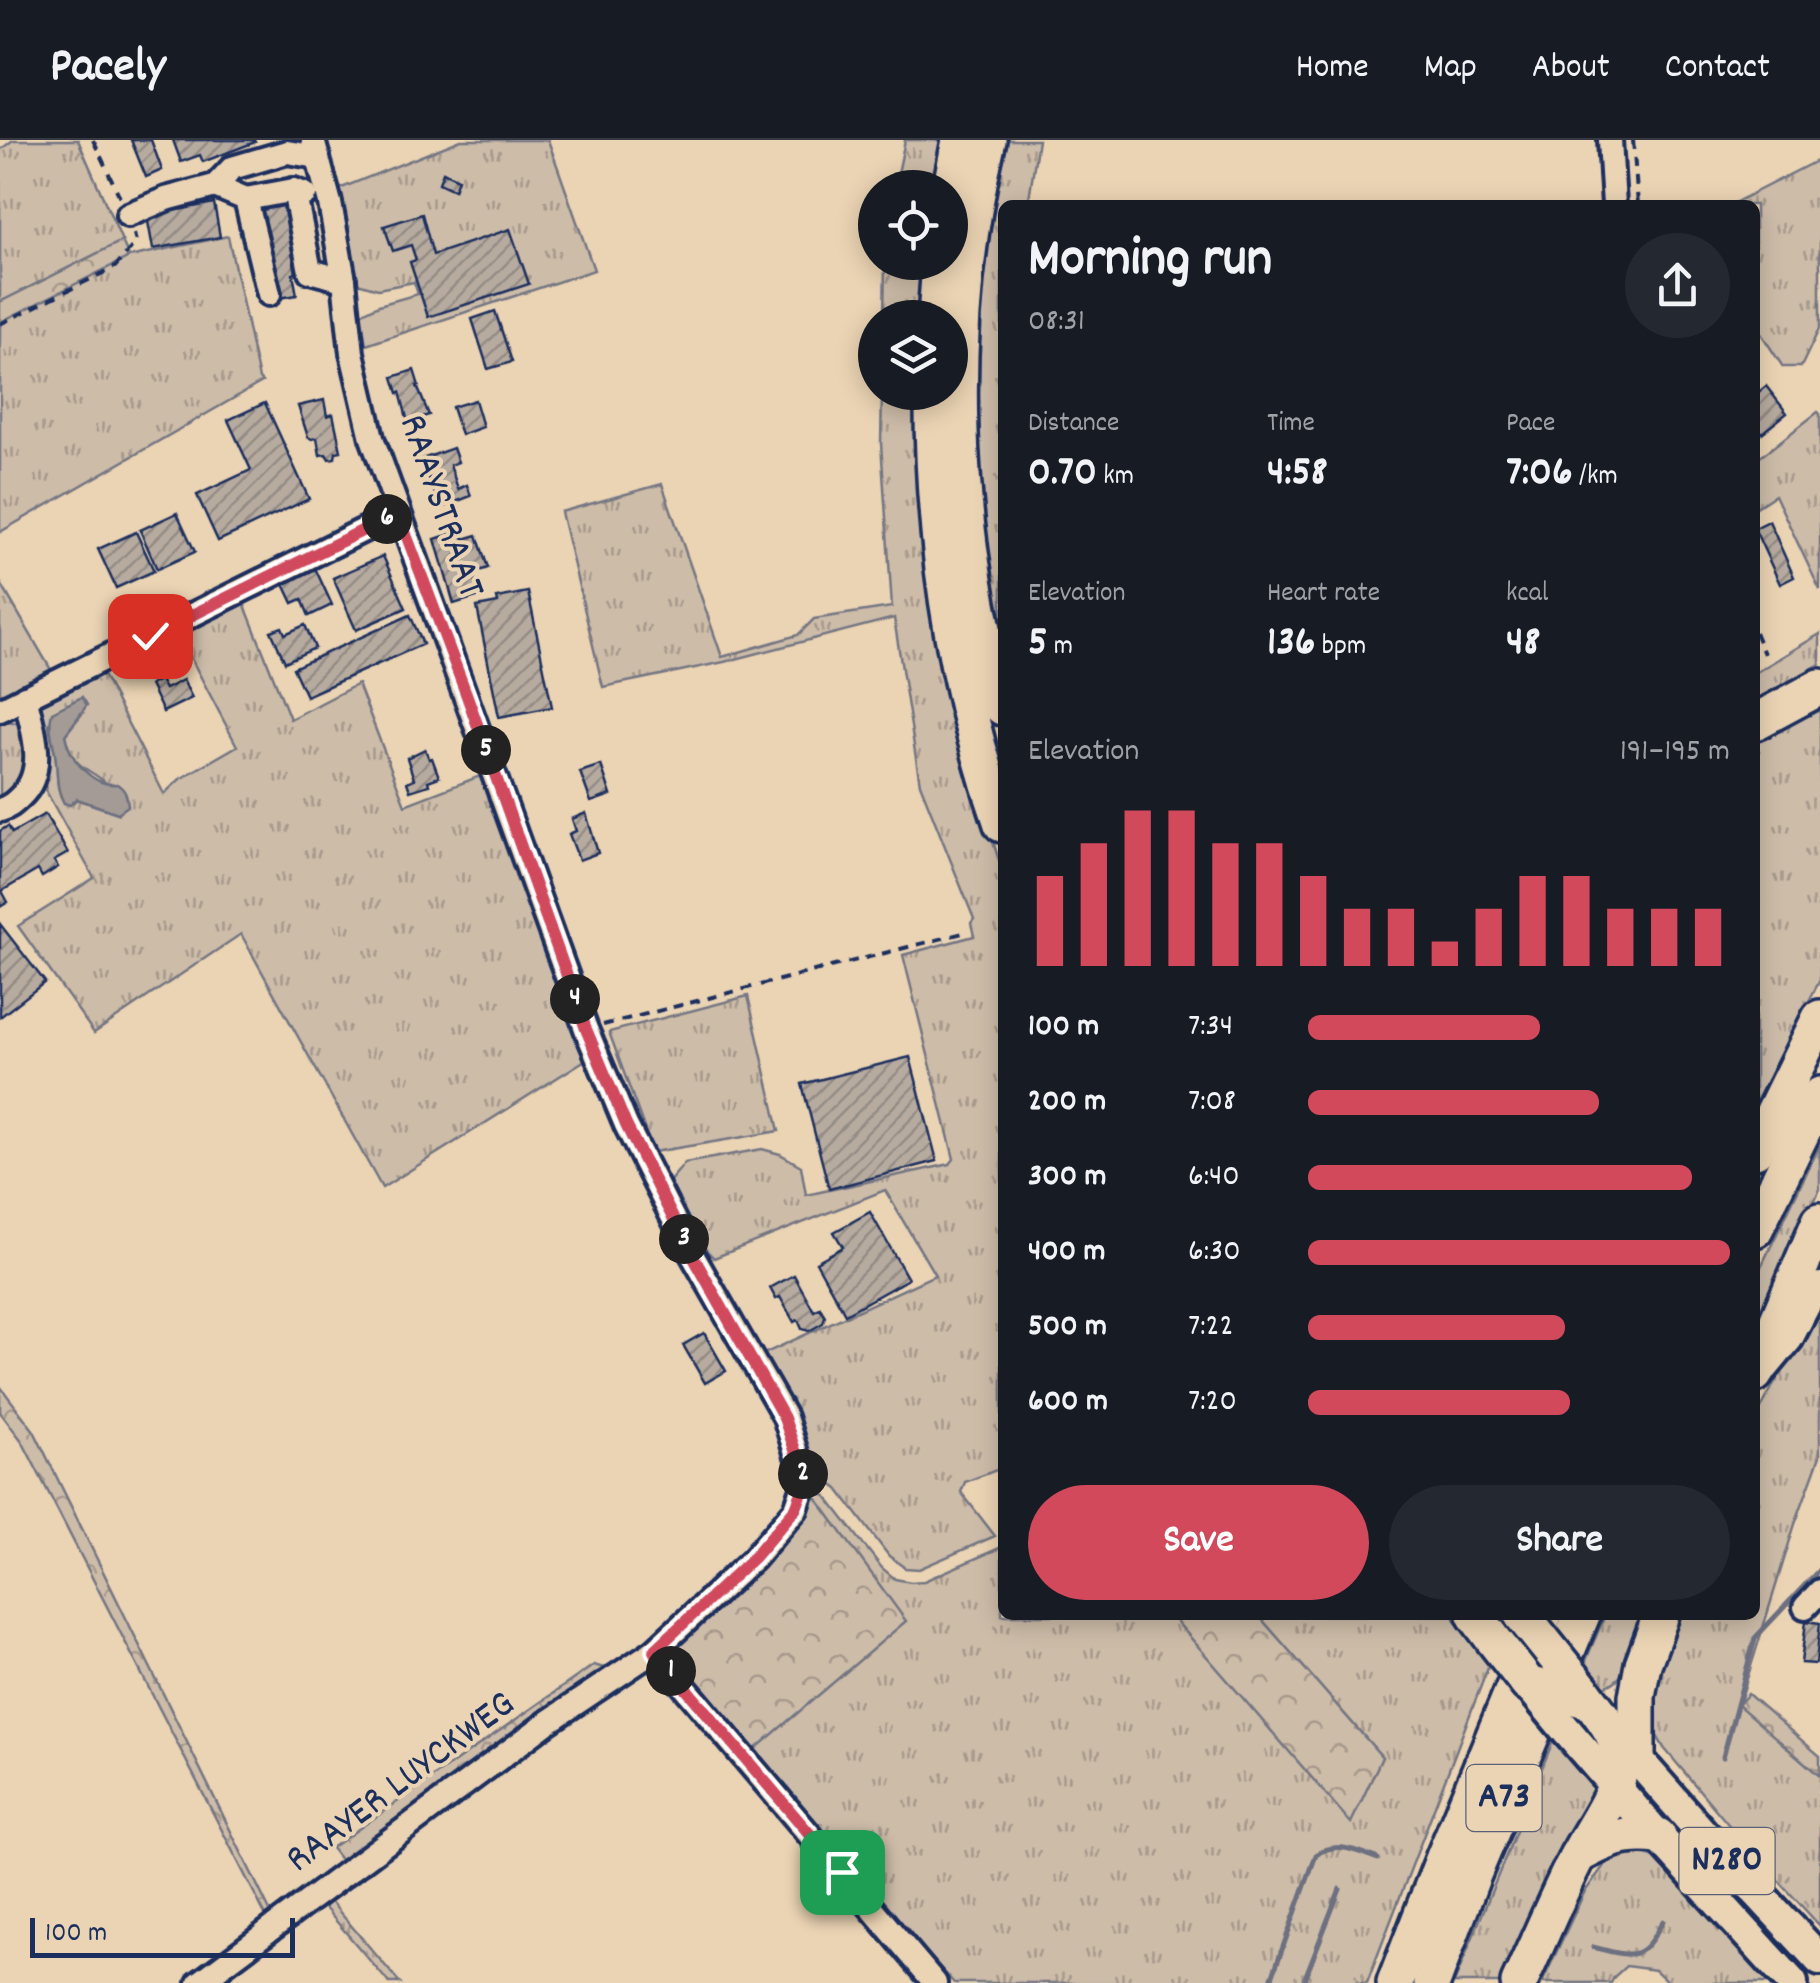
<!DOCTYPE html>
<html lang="en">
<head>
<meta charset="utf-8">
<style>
	body { margin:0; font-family:Dekko,sans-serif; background:#242831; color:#f1f3f6; height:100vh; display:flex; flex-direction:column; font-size:38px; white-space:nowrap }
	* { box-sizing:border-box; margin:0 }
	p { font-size:32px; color:#9ea1a6 }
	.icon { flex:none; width:55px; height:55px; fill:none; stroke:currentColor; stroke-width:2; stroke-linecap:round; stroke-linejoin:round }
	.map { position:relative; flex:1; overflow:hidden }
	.sheet { position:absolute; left:998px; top:60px; width:762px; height:1420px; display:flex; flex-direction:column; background:#171b24; border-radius:15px; box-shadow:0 5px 25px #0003 }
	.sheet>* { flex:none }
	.controls { position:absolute; left:858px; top:30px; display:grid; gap:20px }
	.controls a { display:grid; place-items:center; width:110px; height:110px; border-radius:50%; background:#171b24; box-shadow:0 5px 25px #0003; font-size:50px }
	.scale { position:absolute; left:30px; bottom:25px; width:265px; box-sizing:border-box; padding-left:10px; border:5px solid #1b2f5e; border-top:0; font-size:28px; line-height:35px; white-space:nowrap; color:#1b2f5e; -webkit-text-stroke:8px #ebd4b4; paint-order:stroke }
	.pin { position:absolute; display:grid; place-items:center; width:85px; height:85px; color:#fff; margin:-42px; border-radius:20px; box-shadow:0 5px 15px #0006 }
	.km { position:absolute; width:50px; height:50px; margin:-25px; border-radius:50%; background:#222; color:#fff; font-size:28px; line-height:50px; text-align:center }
	.round { display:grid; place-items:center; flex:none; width:105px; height:105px; border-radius:52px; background:#242831 }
	.head { display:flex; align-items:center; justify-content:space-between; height:170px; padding:0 30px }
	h1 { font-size:55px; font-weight:700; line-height:75px }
	.stats { display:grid; grid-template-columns:repeat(3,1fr); gap:15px; height:170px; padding:10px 30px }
	.stats div { display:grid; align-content:center }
	.stats b { font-size:42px; font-weight:700 }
	.stats small { font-size:28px; font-weight:400 }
	.stats p { font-size:28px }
	.chart { height:280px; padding:20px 30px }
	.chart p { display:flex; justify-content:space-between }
	.chart svg { width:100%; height:180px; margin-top:10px; stroke:#d1495b; stroke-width:6 }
	.primary-button { display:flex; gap:20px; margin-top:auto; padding:20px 30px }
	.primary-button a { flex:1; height:115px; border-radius:60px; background:#d1495b; color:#fff; font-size:40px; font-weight:700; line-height:115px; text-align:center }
	.primary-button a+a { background:#242831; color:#f1f3f6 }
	ul { padding:0 30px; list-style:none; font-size:32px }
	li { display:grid; grid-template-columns:160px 120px 1fr; align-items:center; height:75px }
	li i { height:25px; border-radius:12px; background:#d1495b }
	header { display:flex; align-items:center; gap:60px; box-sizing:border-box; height:140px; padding:0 50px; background:#171b24; border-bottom:2px solid #363941 }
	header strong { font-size:48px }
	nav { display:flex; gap:55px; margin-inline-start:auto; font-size:35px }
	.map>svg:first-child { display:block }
	.grass { fill:url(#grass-tufts); stroke:#747683; stroke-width:2.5; fill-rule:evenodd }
	.forest { fill:url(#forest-crowns); stroke:#747683; stroke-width:2.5 }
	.water { fill:#a49b96; stroke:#6d7080; stroke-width:2.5 }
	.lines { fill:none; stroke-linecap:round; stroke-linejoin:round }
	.stream { stroke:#6d7080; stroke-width:5 }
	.building { fill:url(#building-hatch); stroke:#1b2f5e; stroke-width:2.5 }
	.minor-casing { stroke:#1b2f5e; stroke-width:30 }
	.major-casing { stroke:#1b2f5e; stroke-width:38 }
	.highway-casing { stroke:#1b2f5e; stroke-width:42 }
	.path { stroke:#1b2f5e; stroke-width:4; stroke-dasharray:10 8; stroke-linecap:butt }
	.minor { stroke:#ebd4b4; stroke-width:22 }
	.major { stroke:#ebd4b4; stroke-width:30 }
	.highway { stroke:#ebd4b4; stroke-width:35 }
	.major-bridge-casing { stroke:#1b2f5e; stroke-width:38; stroke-linecap:butt }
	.highway-bridge-casing { stroke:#1b2f5e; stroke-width:42; stroke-linecap:butt }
	.major-bridge { stroke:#ebd4b4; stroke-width:30 }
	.highway-bridge { stroke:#ebd4b4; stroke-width:35 }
	.route-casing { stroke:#fff; stroke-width:20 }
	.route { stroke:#d1495b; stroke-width:12 }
	.labels { text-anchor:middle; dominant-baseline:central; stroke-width:8; stroke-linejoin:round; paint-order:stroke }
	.shield { fill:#ebd4b4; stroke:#596078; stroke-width:2.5 }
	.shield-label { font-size:38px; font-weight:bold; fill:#1b2f5e }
	.street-label { font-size:40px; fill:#1b2f5e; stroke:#ebd4b4 }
</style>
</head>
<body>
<header>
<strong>Pacely</strong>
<nav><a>Home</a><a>Map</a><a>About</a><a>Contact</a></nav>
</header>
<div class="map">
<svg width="1820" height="1843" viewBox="0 0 1820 1843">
	<defs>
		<pattern id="grass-tufts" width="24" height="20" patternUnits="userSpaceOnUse" patternTransform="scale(2.5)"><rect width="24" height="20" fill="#cdbca8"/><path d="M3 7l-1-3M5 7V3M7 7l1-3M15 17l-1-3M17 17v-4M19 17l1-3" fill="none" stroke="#a6998c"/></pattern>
		<pattern id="forest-crowns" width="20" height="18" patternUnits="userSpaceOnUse" patternTransform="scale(2.5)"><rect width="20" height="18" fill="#cdbca8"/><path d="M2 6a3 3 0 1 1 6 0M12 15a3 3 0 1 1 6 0" fill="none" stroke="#a6998c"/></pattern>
		<pattern id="building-hatch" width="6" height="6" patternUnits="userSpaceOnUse" patternTransform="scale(2.5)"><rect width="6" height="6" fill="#b7ab9f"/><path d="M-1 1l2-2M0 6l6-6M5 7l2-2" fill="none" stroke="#948c85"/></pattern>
	</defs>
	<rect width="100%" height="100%" fill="#ebd4b4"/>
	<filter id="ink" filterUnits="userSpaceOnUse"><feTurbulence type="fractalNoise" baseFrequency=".01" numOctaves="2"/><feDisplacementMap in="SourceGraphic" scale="20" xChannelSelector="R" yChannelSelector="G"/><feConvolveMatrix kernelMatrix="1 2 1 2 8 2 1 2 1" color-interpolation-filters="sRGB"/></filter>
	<g filter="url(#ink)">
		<g class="grass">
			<polygon points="13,0 78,0 122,101 0,162 0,10"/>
			<polygon points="461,0 548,0 594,130 366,205 361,174 379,165 418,154 414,142 378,149 354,142 339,49"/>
			<polygon points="905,0 947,0 938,47 895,48"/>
			<polygon points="1005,0 1038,0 1028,65 1002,65 1002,512 976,363 974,225 985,90"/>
			<polygon points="1820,19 1820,187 1801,227 1783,227 1760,192 1755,195 1755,65 1730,65"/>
			<polygon points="228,96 259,239 262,242 0,392 0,182 129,117"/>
			<polygon points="885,123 927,123 922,177 884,178"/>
			<path d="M 882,253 L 920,253 L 983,672 L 1002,729 L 1002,1328 L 965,1342 L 961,1352 L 995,1396 L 919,1429 L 905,1428 L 889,1416 L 838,1349 L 815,1333 L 781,1257 L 759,1216 L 935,1135 L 885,1050 L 714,1118 C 691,1097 681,1070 669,1042 L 685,1023 L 762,1009 L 780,1014 L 801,1026 L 806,1055 L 950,1024 L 954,1019 L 903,815 L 974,796 L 971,783 L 974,779 L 920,644 L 894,478 L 724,522 L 603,547 L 561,372 L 662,344 L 722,517 L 798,495 L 814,479 L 892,467 L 881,303 Z"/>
			<polygon points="1818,272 1820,274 1820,450 1775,355 1755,368 1755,321"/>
			<polygon points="0,442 54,535 0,562"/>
			<path d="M 242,458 L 290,579 L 358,544 L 405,665 L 480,636 L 505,693 L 590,917 L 382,1048 L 241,794 L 94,893 L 18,786 L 94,738 L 46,651 L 33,561 L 100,529 L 164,654 L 180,639 L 237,606 L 176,490 ZM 82,574 L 65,595 C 72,629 85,625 106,643 C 113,649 115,663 118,673 L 76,659 L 64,663 C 55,648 58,635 56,619 C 54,607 50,595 49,583 Z"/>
			<polygon points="1820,494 1820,524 1755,560 1755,533"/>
			<polygon points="1820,555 1820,840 1755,963 1755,586"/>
			<path d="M 8,581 L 20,584 C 25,599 32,624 23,639 C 18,648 7,655 0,662 L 0,585 Z"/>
			<polygon points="748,856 779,991 653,1012 609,892"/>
			<polygon points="1820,1005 1820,1049 1795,1103 1755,1202 1755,1139"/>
			<polygon points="1820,1167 1820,1316 1795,1384 1739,1565 1820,1636 1820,1786 1738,1696 1664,1608 1653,1589 1650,1566 1679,1475 1755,1475 1755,1280 1777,1238"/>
			<polygon points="810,1349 826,1356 882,1428 895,1439 911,1442 924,1441 1002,1407 1002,1475 1171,1475 1351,1682 1382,1617 1258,1475 1453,1475 1492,1517 1367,1843 954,1843 748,1615 905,1481"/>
			<path d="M 1605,1475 L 1646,1475 C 1638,1500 1630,1545 1598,1548 L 1581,1532 Z"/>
			<polygon points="1555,1596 1605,1651 1545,1743 1503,1843 1454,1843"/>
			<polygon points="1629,1710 1662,1720 1779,1843 1669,1843 1655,1830 1626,1826 1614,1837 1611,1843 1542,1843 1584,1753 1606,1723"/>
			<polygon points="326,1756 400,1843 389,1843 319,1761"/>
		</g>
		<g class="forest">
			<polygon points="122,101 129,117 0,182 0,162"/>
			<polygon points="0,1246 34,1291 271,1773 268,1780 22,1301 0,1272"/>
			<polygon points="810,1349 906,1481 748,1615 680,1534 675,1515 681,1495"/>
			<polygon points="1171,1475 1258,1475 1382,1617 1351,1683"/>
			<polygon points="594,1525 610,1530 341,1721 331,1708"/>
			<polygon points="1748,1554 1820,1616 1820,1636 1738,1565"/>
		</g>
		<path class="water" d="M 82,557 L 87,565 L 65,595 C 69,618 92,647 117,644 C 126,650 127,656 128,666 L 118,673 L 77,659 L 70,665 L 64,663 C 56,649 58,638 56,622 C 55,604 47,590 52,572 Z"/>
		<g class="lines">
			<g class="stream">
				<polyline points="1723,1617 1755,1498 1820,1429"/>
				<path d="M 1593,1807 C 1635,1818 1641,1821 1663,1781"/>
				<path d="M 1270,1843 L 1316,1715 C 1336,1700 1356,1711 1378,1719"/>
				<polyline points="1303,1843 1340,1749"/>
			</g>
		</g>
		<g class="building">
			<polygon points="131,0 151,0 162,30 146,37"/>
			<polygon points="173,0 254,0 255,2 203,22 200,15 181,22"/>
			<polygon points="443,32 458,39 454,50 439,43"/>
			<polygon points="283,59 296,133 293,134 297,155 279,158 259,63"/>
			<polygon points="214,63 220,97 153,109 147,76"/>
			<polygon points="422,74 433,115 510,89 529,144 428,177 410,122 416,120 411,105 393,111 384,86"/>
			<polygon points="495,171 512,222 488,229 472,179"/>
			<polygon points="414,230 419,246 417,246 429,275 408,282 400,252 398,253 393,237"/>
			<polygon points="1766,246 1787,273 1762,293 1755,284 1755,255"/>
			<polygon points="324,260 327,276 333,274 341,311 336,312 335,318 329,319 326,314 320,315 317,298 312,299 308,297 298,266"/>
			<polygon points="475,260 483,287 461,295 452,267"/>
			<polygon points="265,263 309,359 218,401 197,355 251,330 228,280"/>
			<polygon points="453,308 458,322 450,325 458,349 467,345 471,356 440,368 422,319"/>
			<polygon points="177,373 195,412 157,429 140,390"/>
			<polygon points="1769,381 1794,437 1780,444 1755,390 1755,388"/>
			<polygon points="462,390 464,399 477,395 488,428 473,433 480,456 454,464 435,399"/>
			<polygon points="136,392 154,431 116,448 98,409"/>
			<polygon points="383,416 406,468 356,490 333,438"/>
			<polygon points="315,428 332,465 309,476 302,459 293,463 283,442"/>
			<polygon points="528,452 552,567 499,577 477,467 498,463 497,458"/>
			<polygon points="410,475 423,504 306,556 293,528"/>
			<polygon points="305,485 315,508 285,522 271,491 282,487 285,494"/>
			<polygon points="160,540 165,549 183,540 192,558 163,572 150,545"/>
			<polygon points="425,609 429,619 432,618 439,637 428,641 429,645 410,651 407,642 414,639 407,618"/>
			<polygon points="601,625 611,655 591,662 580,632"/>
			<polygon points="586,673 598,713 579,720 569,694 576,691 572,679"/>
			<polygon points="45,674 68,713 54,721 58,727 42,737 38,730 2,751 8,762 0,767 0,691 8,686 12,693"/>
			<polygon points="0,784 45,842 0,877"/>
			<polygon points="910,917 937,1021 829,1049 802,944"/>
			<polygon points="870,1072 908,1139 845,1174 816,1122 843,1107 834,1092"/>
			<polygon points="794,1135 814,1171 820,1168 825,1176 823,1183 809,1191 802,1189 798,1180 794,1182 780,1157 776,1159 770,1148"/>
			<polygon points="704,1193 726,1231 705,1243 683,1205"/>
			<polygon points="1806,1481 1820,1483 1816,1524 1801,1523"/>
		</g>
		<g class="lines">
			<g class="minor-casing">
				<g id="minor">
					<polyline points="1610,0 1614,65"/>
					<polyline points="215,46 246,59 269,154"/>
					<polyline points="294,50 310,131 344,140"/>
					<polyline points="246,59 294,50 305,54"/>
					<polyline points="128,75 166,59 215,46 232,28 287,12 318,17"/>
					<polyline points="0,570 398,373"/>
					<path d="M 0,670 C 9,667 13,664 20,657 C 48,632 33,589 25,557"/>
					<polyline points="1767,1229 1791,1200 1820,1144"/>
					<polyline points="1805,1467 1820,1451"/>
					<polyline points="654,1511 935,1843"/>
					<polyline points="199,1843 548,1582 654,1511 753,1419 796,1369 805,1342 785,1277 685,1102 626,985 586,889 372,298 352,213 344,140 330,63 313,0"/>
				</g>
			</g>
			<g class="major-casing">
				<g id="major">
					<polyline points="1567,1591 1658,1696 1792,1843"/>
					<polyline points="1623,1603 1703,1694 1820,1820"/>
				</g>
			</g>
			<g class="highway-casing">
				<g id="highway">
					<path d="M 988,0 C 945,183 951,386 1002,567"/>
					<polyline points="950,52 960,0"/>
					<polyline points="936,178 940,122"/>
					<path d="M 933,252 C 932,399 954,546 1002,684"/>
					<polyline points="1755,582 1820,547"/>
					<polyline points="1755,1010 1820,878"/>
					<polyline points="1755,1089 1820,955"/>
					<polyline points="1755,1234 1820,1081"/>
					<polyline points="1475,1475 1493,1499"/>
					<polyline points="1637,1619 1637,1556 1643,1524 1661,1475"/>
					<path d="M 1577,1716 C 1607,1700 1622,1692 1658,1696"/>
					<polyline points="1395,1843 1444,1717 1544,1475"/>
					<polyline points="1432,1843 1472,1737 1582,1475"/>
					<path d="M 1519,1843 C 1539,1801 1556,1758 1577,1717 C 1590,1690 1623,1648 1620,1619 C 1618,1592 1599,1573 1584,1552"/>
				</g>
			</g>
			<g class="path">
				<polyline points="93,0 120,57"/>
				<polyline points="1633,0 1638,65"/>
				<polyline points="0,184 115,127 136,102 134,94"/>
				<polyline points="1755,492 1764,514"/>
				<polyline points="603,885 967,792"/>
			</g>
			<use href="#minor" class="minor"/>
			<use href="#major" class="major"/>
			<use href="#highway" class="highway"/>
			<g class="major-bridge-casing">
				<polyline id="major-bridge" points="1528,1544 1567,1591"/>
			</g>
			<g class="highway-bridge-casing">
				<g id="highway-bridge">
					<polyline points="1522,1475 1584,1552"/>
					<polyline points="1493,1499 1528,1544 1582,1559"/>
				</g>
			</g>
			<use href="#major-bridge" class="major-bridge"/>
			<use href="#highway-bridge" class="highway-bridge"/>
		</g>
	</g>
	<g class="lines" filter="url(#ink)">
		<g class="route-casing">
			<polyline id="route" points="150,496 398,373 467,556 586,889 626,985 685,1102 784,1278 806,1342 796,1368 753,1418 654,1511 842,1732"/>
		</g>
		<use href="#route" class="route"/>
	</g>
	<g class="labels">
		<g class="shield">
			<rect x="1466.5" y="1625" width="75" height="66" rx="8"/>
			<rect x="1679.5" y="1688" width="95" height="66" rx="8"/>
		</g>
		<g class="shield-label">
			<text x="1504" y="1658">A73</text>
			<text x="1727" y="1721">N280</text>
		</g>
		<g class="street-label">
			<text transform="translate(439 367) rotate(71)">RAAYSTRAAT</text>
			<text transform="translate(402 1644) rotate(-37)">RAAYER LUYCKWEG</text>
		</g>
	</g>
</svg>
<div class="controls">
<a><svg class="icon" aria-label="locate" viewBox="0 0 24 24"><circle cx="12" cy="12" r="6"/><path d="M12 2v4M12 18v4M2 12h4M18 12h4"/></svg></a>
<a><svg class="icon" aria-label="layers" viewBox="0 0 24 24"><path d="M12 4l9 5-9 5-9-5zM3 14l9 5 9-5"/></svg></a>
</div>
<div class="scale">100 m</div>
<div class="pin" style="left:842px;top:1732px;background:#1e9e55"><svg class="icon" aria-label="arrive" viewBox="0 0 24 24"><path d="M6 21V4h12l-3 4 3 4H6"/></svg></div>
<div class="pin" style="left:150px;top:496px;background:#d93025"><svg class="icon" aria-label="check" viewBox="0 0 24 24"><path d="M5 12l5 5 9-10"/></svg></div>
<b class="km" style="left:671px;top:1531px">1</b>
<b class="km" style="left:803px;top:1334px">2</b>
<b class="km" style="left:684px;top:1099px">3</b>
<b class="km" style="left:575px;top:859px">4</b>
<b class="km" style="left:486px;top:610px">5</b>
<b class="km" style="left:387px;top:379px">6</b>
<section class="sheet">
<div class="head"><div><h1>Morning run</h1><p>08:31</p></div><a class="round"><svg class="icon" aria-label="share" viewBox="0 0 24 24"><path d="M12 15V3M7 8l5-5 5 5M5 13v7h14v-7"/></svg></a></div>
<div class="stats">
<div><p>Distance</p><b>0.70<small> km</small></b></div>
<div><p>Time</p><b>4:58</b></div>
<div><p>Pace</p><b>7:06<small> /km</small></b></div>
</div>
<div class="stats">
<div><p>Elevation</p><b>5<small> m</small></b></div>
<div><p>Heart rate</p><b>136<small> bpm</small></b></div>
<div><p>kcal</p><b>48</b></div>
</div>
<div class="chart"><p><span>Elevation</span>191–195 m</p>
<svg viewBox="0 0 160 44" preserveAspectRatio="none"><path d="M5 44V22M15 44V14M25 44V6M35 44V6M45 44V14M55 44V14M65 44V22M75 44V30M85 44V30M95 44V38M105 44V30M115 44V22M125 44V22M135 44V30M145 44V30M155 44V30"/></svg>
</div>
<ul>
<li><b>100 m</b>7:34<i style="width:55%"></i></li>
<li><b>200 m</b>7:08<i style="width:69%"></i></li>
<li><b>300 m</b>6:40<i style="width:91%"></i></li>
<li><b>400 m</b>6:30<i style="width:100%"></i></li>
<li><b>500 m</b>7:22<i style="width:61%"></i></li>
<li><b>600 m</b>7:20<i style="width:62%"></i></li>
</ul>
<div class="primary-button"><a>Save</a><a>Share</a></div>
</section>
</div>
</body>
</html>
